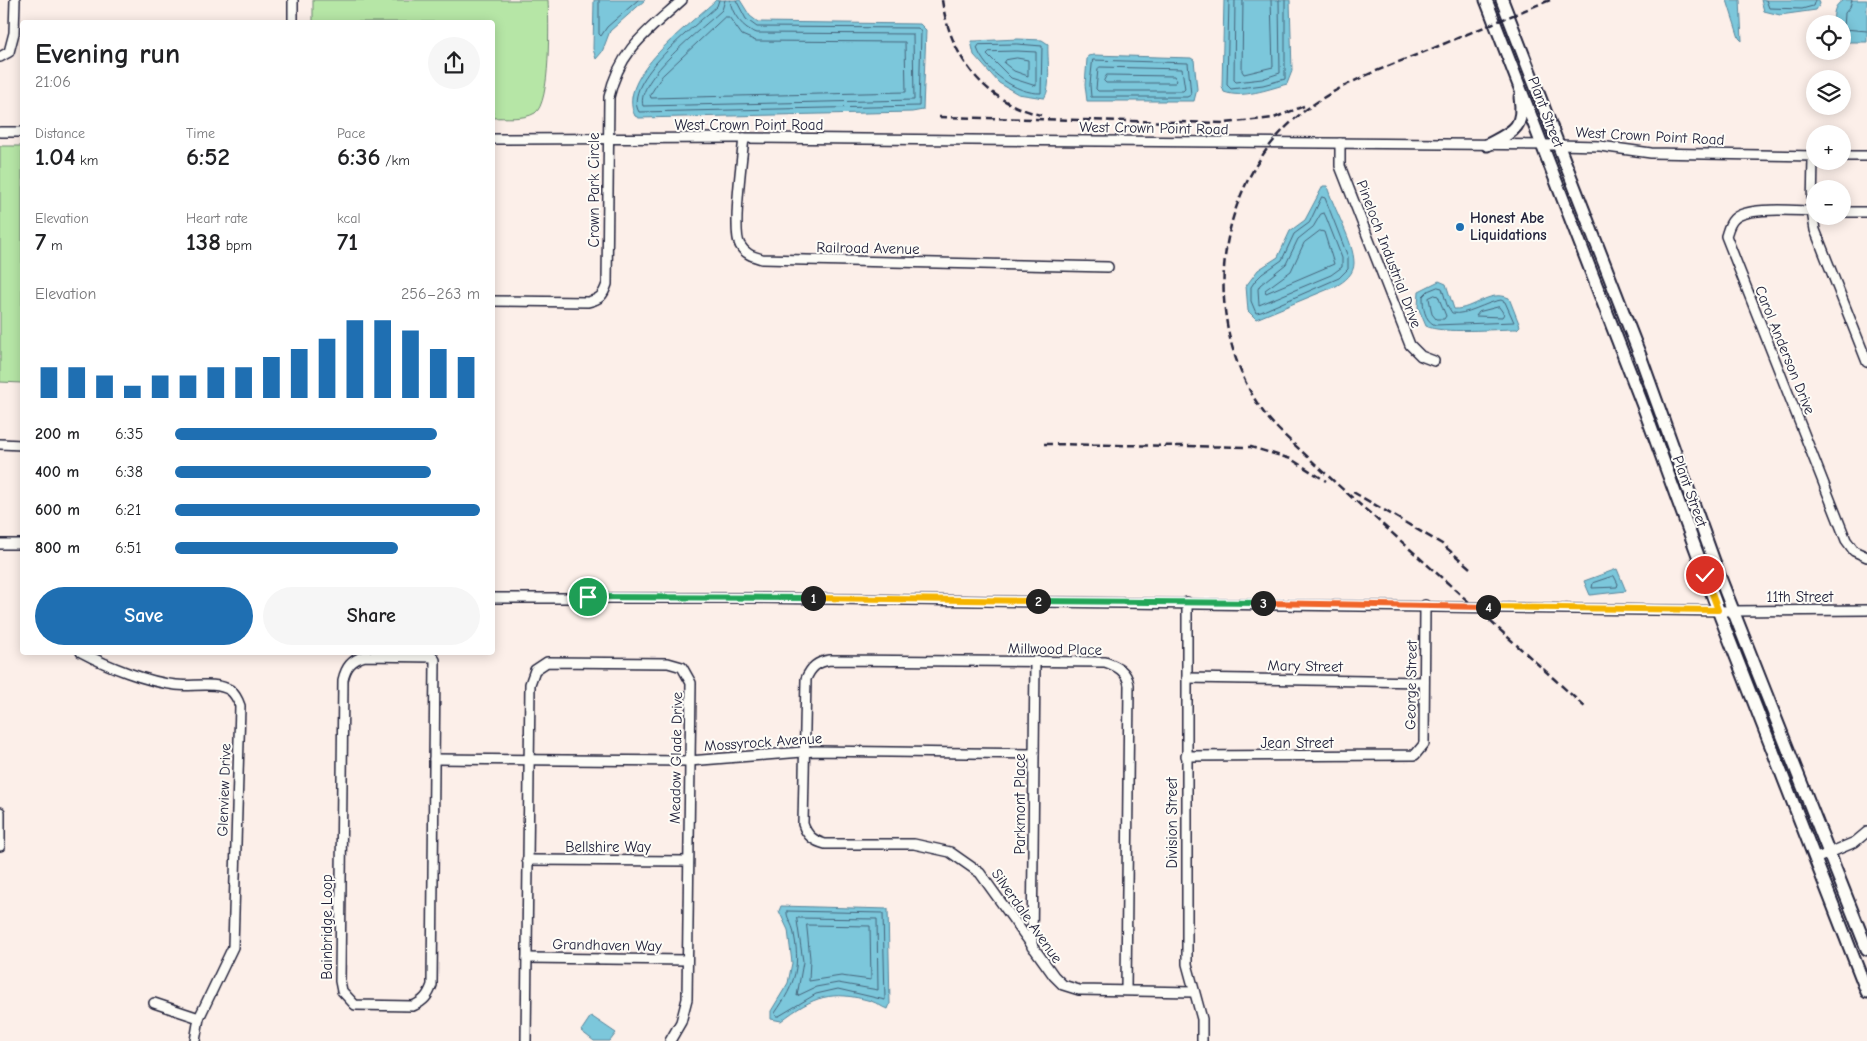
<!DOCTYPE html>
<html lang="en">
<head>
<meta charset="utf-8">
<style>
	body { margin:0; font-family:"Comic Neue",sans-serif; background:#f6f6f6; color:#202124; height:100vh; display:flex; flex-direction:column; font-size:19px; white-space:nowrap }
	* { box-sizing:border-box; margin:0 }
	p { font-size:16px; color:#757577 }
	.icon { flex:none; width:28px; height:28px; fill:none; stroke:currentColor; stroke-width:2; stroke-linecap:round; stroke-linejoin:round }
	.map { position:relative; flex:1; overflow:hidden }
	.panel { position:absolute; left:20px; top:20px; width:475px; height:635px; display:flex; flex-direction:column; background:#fff; border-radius:5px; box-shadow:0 2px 12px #0003 }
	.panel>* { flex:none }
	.buttons { position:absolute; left:1806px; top:15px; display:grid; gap:10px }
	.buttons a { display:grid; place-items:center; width:45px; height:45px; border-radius:50%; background:#fff; box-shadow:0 2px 12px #0003; font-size:25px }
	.pin { position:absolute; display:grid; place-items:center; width:42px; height:42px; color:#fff; margin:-21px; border:2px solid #fff; border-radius:50%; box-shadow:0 1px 5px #0007 }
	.km { position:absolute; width:25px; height:25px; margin:-12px; border-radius:50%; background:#222; color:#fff; font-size:14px; line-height:25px; text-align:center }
	.round { display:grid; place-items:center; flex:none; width:52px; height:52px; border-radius:26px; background:#f6f6f6 }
	.summary { display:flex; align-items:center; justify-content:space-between; height:85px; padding:0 15px }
	h1 { font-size:28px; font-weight:800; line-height:38px }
	.figures { display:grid; grid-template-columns:repeat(3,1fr); gap:8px; height:85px; padding:5px 15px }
	.figures div { display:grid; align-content:center }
	.figures b { font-size:25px; font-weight:800 }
	.figures small { font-size:14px; font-weight:400 }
	.figures p { font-size:14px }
	.chart { height:140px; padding:10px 15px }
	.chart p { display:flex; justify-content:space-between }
	.chart svg { width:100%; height:90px; margin-top:5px; stroke:#1f6fb2; stroke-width:6 }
	.primary-button { display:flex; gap:10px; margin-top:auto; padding:10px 15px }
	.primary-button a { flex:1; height:58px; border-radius:30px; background:#1f6fb2; color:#fff; font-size:20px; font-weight:800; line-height:58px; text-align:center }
	.primary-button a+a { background:#f6f6f6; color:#202124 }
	ul { padding:0 15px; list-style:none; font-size:16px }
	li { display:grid; grid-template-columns:80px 60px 1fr; align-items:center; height:38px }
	li i { height:12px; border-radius:6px; background:#1f6fb2 }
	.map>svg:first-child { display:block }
	.green { fill:#b6e6a6; stroke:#6c8470 }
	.water { fill:#7bc7db; stroke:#57859b }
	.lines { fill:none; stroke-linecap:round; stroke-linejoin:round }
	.shore { stroke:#46647b; stroke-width:1 }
	.minor-casing { stroke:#22223b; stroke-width:12 }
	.major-casing { stroke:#22223b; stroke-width:15 }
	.minor { stroke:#fdfcf7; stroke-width:9 }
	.major { stroke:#fdfcf7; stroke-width:11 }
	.rail { stroke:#22223b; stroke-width:2.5; stroke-dasharray:8 4; stroke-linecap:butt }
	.split-1-casing { stroke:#fff; stroke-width:10 }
	.split-2-casing { stroke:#fff; stroke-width:10 }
	.split-3-casing { stroke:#fff; stroke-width:10 }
	.split-4-casing { stroke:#fff; stroke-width:10 }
	.split-5-casing { stroke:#fff; stroke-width:10 }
	.split-1 { stroke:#22a559; stroke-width:6 }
	.split-2 { stroke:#f5b400; stroke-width:6 }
	.split-3 { stroke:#22a559; stroke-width:6 }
	.split-4 { stroke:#f0652b; stroke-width:6 }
	.split-5 { stroke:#f5b400; stroke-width:6 }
	.poi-dot { fill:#1f6fb2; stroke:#fdfcf7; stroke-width:2 }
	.labels { text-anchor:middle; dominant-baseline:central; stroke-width:4; stroke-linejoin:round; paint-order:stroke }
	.street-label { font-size:15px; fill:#22223b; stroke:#fdfcf7 }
	.poi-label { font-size:15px; font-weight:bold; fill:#22223b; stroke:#fdfcf7; text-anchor:start }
</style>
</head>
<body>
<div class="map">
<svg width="1867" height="1041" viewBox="0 0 1867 1041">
	<rect width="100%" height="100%" fill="#fcefe9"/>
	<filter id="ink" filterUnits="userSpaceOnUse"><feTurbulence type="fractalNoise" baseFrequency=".02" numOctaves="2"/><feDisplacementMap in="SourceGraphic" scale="10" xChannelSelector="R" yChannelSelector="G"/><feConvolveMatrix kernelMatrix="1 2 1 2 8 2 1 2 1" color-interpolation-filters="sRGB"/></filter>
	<g filter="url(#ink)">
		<g class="green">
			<path d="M 313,0 L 548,0 C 549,20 551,103 535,113 C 524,120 504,117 493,118 L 492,22 L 313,22 Z"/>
			<polygon points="0,146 22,146 22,383 0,382"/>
		</g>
		<g class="water">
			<polygon points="594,0 645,0 610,31 602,52 596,59 593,49"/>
			<path d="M 716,0 L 740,0 L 750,16 L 758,22 L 920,24 L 926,30 L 923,110 L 912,112 L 639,118 L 635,116 C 615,77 691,24 716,0 Z"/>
			<path d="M 1224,0 L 1290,0 L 1292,71 L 1287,84 C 1269,89 1242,99 1224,92 L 1222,86 Z"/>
			<polygon points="1727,0 1740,0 1742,41 1739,38"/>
			<polygon points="1761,0 1819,0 1820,4 1816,10 1780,15 1764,11"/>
			<path d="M 1844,0 L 1867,0 L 1867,42 L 1843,42 L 1842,24 L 1833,24 C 1834,13 1833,5 1844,0 Z"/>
			<path d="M 1018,39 L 1042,40 L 1048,44 C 1047,57 1052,89 1044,98 L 1018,94 L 999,83 L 974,55 L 971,41 L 975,41 Z"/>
			<polygon points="1094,55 1191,58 1194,60 1197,89 1194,101 1087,101 1085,85 1087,59 1088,56"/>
			<path d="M 1323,186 L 1327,186 C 1333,208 1354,242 1354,263 C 1354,274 1345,281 1336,286 L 1256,319 L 1248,311 L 1246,286 L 1258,270 L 1278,257 L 1290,231 L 1305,220 Z"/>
			<path d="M 1439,281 L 1446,284 L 1454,309 C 1473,310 1489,289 1509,298 L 1520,326 L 1517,329 C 1496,329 1441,334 1426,326 L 1418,307 L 1419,291 Z"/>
			<polygon points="1617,569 1626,591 1590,595 1584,581"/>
			<path d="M 781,906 L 888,909 L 890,1004 L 888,1009 C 882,1008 878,1003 871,1001 C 832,990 813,996 781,1021 L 771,1019 L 771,1011 L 788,983 L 792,963 L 788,930 L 779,911 Z"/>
			<polygon points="591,1016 616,1033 610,1041 594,1041 581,1031"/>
		</g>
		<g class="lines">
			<g class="shore">
				<polyline points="599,0 599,34 601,36 607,27 638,0"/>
				<path d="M 719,0 L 717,6 C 697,25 621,81 639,112 L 919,106 L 921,32 L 918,28 L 757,27 L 746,19 L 736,0"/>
				<path d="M 725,0 L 722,10 C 703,28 635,79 643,106 L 914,100 L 913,34 L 757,33 C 743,29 731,13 730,0"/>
				<polyline points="1229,0 1227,85 1231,89 1263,85 1285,79 1285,0"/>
				<polyline points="1235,0 1234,80 1236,82 1262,79 1280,73 1279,0"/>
				<polyline points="1243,0 1242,71 1244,74 1273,67 1271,0"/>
				<polyline points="1766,0 1769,8 1802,9 1813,6 1815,0"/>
				<polyline points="1852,0 1850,7 1845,13 1844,29 1867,31"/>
				<polygon points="725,17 729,17 742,35 756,41 905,42 906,92 651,98 650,95 662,76"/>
				<path d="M 1017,44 L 1042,46 L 1041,93 C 1016,94 985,71 977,48 L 979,45 Z"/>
				<polygon points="1017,51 1036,52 1036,86 1011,78 987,54 989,52"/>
				<polygon points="1017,58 1028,60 1028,76 1014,71 1004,63 1006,60"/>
				<polygon points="1093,60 1188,63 1191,95 1187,97 1091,97 1090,85"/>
				<polygon points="1100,67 1182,69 1185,89 1183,91 1098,91 1096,89 1098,69"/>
				<polygon points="1107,75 1174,76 1177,81 1175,83 1106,83 1104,81"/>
				<polygon points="1322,197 1325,198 1348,257 1348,269 1339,278 1261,312 1256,313 1251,301 1251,287 1255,281 1262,274 1282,260 1294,234 1309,223"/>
				<polygon points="1321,214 1324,213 1326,217 1342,258 1342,267 1331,275 1259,305 1258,289 1260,285 1286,264 1298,239 1313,227"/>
				<polygon points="1320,231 1324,232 1334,264 1266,293 1265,290 1291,271 1304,243"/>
				<path d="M 1438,287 L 1442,288 L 1447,305 L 1452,313 C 1466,316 1486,302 1501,300 L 1505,302 L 1514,322 L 1435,325 C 1424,320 1423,307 1423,296 L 1428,291 Z"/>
				<polygon points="1435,295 1438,296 1446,316 1444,319 1436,319 1432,314 1429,298"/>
				<polygon points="1499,307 1504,314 1502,317 1476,316 1479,312"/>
				<polygon points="1614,576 1618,584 1617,587 1592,588 1593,583"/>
				<path d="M 787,911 L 883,913 L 885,1000 L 838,989 L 816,994 L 779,1016 L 776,1016 L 775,1013 C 796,983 801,966 793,929 C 791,922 786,917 787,911 Z"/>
				<polygon points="797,918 877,919 878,990 838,983 816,987 797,996 803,962"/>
				<polygon points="807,925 870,926 871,980 841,976 809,981 810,959"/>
			</g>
			<g class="minor-casing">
				<g id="minor">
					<polyline points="293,22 293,0"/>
					<polyline points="0,57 9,52 14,33 15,0"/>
					<polyline points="0,132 22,132"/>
					<path d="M 744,138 C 742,157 732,232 740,245 C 745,254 752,256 762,259 L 1108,267"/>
					<polyline points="492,139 744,138 1557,145 1600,146 1651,153 1815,156"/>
					<polyline points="1340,143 1340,166 1410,345 1421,356 1434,361"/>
					<polyline points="1813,156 1812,211 1815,230 1867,362"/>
					<polyline points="1842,156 1867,156"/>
					<path d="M 1815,211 C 1796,211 1747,206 1734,219 C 1729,224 1728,230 1726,236 L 1846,540 L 1854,551 L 1867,557"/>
					<polyline points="1842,212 1867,212"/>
					<path d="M 492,301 L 588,302 C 600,299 603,296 607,284 L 609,97 C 620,49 648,31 682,0"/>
					<polyline points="0,444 22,445"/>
					<polyline points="0,544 22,544"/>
					<polyline points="492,598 752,598 1733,611 1867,610"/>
					<polyline points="1187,602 1187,964 1202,1019 1202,1041"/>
					<path d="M 81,652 C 107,666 147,682 176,685 C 192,687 215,681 230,690 C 235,694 238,700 240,706 L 233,947 L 199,1018 L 195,1041"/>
					<path d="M 365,656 L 433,657 L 435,660 L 432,985 C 428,996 424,1001 413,1006 L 355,1005 L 342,991 L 340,981 L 343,680 C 346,667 351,660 365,656 Z"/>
					<polyline points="1187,678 1424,682"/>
					<polyline points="1186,756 1415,755 1424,744 1425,605"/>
					<polyline points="434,759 689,761 815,751 1034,754"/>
					<polyline points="0,812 0,846"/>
					<polyline points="1815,859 1855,842 1867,832"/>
					<polyline points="527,860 688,861"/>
					<polyline points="1032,947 1035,662"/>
					<polyline points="527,958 687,960"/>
					<path d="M 1126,991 L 1129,685 C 1127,671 1117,666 1105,662 L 830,660 C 817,662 811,667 806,679 L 803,824 C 807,836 814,841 825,844 L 914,844 L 950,852 L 980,873 L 1054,976 L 1063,985 L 1079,990 L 1194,992"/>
					<polyline points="154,1003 199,1018"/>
					<polyline points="526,1041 530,684 535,670 547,662 668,663 682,667 691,683 687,999 681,1022 670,1041"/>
				</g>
			</g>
			<g class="major-casing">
				<g id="major">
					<polyline points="1486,0 1645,411 1721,618 1867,992"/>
					<polyline points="1502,0 1641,358 1719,575 1867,949"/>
					<path d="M 1487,145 C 1512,132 1525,129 1520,97"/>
				</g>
			</g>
			<use href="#minor" class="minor"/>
			<use href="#major" class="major"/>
			<g class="rail">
				<path d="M 942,0 C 950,56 984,102 1041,115"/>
				<path d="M 1550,0 C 1510,16 1470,33 1429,50 C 1386,67 1340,83 1303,112 C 1216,181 1199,314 1259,406 C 1273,427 1292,442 1310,459 C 1330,478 1351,497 1372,515 C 1443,579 1515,643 1586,708"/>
				<polyline points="939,117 1225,123 1274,118 1304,106"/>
				<polyline points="1044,444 1251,447 1291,459 1326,481"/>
				<polyline points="1353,492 1442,544 1470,568"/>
			</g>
		</g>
	</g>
	<g class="lines" filter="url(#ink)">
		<g class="split-1-casing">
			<polyline id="split-1" points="588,597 813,598"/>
		</g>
		<g class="split-2-casing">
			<polyline id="split-2" points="813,598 1038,601"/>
		</g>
		<g class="split-3-casing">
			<polyline id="split-3" points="1038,601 1263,603"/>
		</g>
		<g class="split-4-casing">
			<polyline id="split-4" points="1263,603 1488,607"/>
		</g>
		<g class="split-5-casing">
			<polyline id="split-5" points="1488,607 1718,610 1705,575"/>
		</g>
		<use href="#split-1" class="split-1"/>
		<use href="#split-2" class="split-2"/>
		<use href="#split-3" class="split-3"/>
		<use href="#split-4" class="split-4"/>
		<use href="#split-5" class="split-5"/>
	</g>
	<circle class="poi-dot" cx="1460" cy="227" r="5"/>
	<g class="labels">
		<g class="street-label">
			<text transform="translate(1546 112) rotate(69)">Plant Street</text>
			<text x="749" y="125">West Crown Point Road</text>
			<text transform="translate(1154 128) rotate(1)">West Crown Point Road</text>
			<text transform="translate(1650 136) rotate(3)">West Crown Point Road</text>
			<text transform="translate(594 190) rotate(-90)">Crown Park Circle</text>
			<text transform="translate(868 248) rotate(1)">Railroad Avenue</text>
			<text transform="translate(1389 254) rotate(69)">Pineloch Industrial Drive</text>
			<text transform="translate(1785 350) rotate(68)">Carol Anderson Drive</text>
			<text transform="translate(1690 491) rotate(70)">Plant Street</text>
			<text x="1800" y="597">11th Street</text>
			<text transform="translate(1055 649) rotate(1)">Millwood Place</text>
			<text transform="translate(1305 666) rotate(1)">Mary Street</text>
			<text transform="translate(1411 685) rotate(-89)">George Street</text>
			<text transform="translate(763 742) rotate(-4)">Mossyrock Avenue</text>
			<text x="1297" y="743">Jean Street</text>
			<text transform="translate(676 758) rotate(-89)">Meadow Glade Drive</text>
			<text transform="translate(224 790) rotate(-88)">Glenview Drive</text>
			<text transform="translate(1020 804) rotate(-90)">Parkmont Place</text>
			<text transform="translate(1172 823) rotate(-90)">Division Street</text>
			<text x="608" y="847">Bellshire Way</text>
			<text transform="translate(1027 916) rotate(55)">Silverdale Avenue</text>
			<text transform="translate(327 927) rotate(-90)">Bainbridge Loop</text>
			<text transform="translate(607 945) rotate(1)">Grandhaven Way</text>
		</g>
		<g class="poi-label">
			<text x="1470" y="218">Honest Abe<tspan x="1470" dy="17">Liquidations</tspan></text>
		</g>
	</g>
</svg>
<div class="buttons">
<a><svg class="icon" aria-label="locate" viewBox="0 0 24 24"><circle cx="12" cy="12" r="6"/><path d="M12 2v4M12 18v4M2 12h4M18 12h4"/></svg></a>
<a><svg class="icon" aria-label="layers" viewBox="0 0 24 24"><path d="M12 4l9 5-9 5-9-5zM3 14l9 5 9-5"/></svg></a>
<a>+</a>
<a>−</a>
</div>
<div class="pin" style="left:588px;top:597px;background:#1e9e55"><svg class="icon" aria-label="arrive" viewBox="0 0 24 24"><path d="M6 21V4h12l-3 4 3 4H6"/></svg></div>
<div class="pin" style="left:1705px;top:575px;background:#d93025"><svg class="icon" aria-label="check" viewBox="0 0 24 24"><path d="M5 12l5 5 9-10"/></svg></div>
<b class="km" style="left:813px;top:598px">1</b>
<b class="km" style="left:1038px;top:601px">2</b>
<b class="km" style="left:1263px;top:603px">3</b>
<b class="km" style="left:1488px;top:607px">4</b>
<section class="panel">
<div class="summary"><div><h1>Evening run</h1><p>21:06</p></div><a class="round"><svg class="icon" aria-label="share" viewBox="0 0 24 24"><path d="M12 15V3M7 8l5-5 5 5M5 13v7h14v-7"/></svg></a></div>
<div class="figures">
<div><p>Distance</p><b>1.04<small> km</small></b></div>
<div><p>Time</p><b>6:52</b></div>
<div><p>Pace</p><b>6:36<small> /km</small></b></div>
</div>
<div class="figures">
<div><p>Elevation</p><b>7<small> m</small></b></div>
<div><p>Heart rate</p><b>138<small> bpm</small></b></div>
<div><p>kcal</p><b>71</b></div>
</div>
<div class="chart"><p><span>Elevation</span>256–263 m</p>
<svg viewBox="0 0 160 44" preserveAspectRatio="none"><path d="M5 44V29M15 44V29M25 44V33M35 44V38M45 44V33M55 44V33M65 44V29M75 44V29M85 44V24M95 44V20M105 44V15M115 44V6M125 44V6M135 44V11M145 44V20M155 44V24"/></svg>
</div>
<ul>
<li><b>200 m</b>6:35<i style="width:86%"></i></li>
<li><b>400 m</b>6:38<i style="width:84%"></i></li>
<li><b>600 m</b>6:21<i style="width:100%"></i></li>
<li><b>800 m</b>6:51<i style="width:73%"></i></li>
</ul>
<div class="primary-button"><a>Save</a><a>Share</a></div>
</section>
</div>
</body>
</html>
